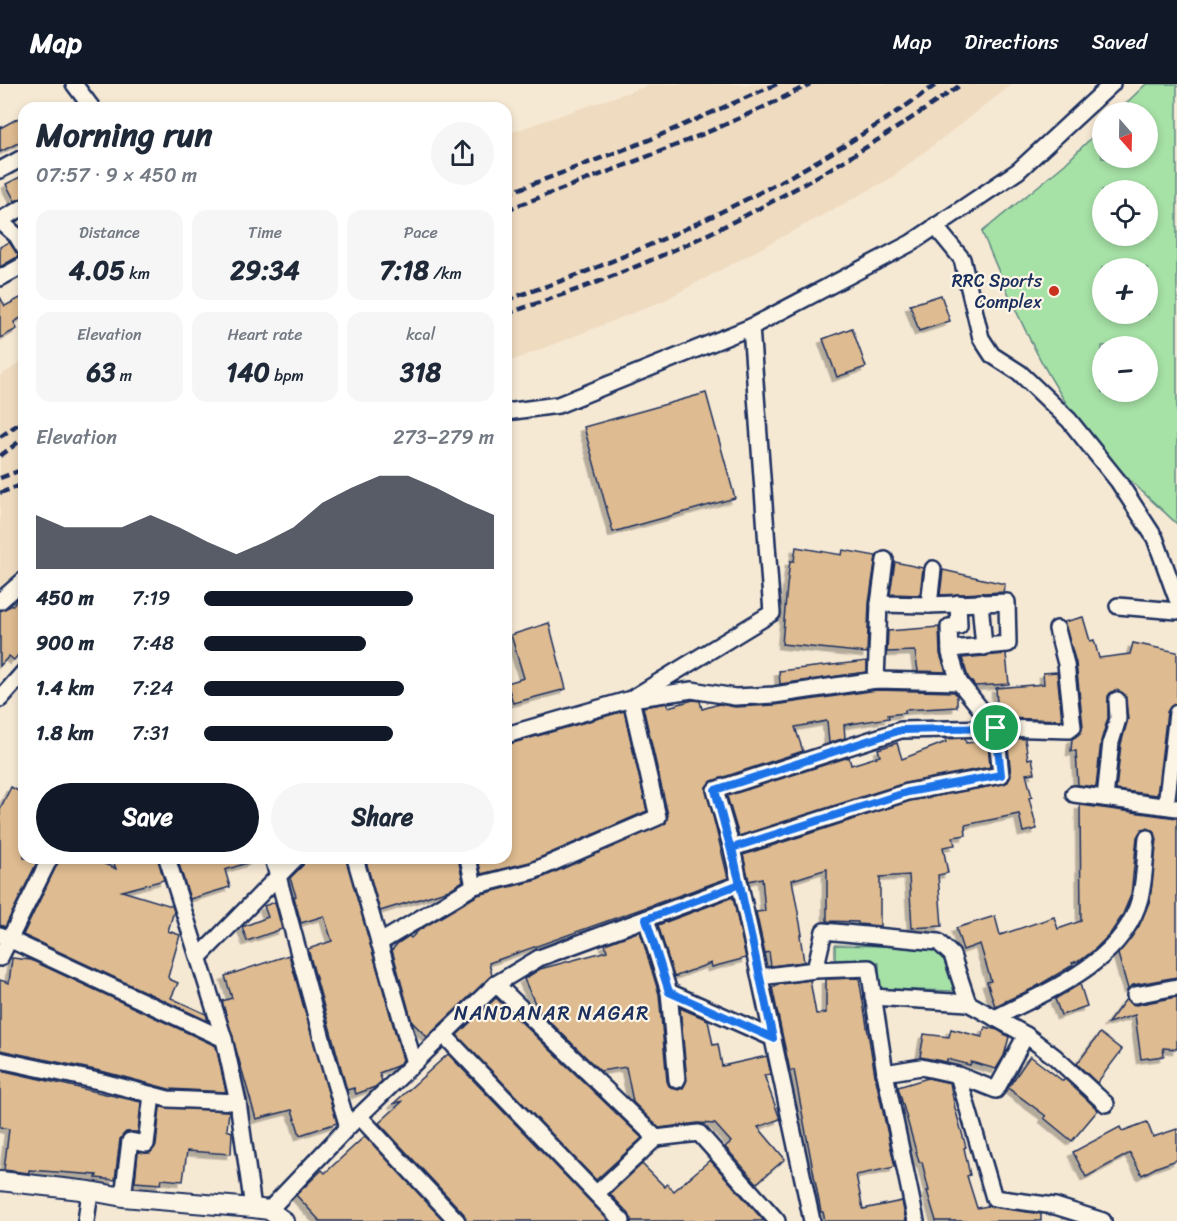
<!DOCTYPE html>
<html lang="en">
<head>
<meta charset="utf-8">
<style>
	body { margin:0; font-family:Sriracha,sans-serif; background:#f6f6f7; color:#1f2937; height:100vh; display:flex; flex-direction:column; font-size:22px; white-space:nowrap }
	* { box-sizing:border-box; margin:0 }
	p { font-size:20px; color:#747a83 }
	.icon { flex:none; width:33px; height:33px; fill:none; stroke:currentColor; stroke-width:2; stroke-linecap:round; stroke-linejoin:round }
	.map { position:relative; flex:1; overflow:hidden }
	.sheet { position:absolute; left:18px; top:18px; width:494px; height:762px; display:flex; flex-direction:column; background:#fff; border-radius:18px; box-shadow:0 3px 9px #0003 }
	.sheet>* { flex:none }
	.needle { width:39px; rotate:160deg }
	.fabs { position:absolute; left:1092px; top:18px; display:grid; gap:12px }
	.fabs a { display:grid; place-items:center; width:66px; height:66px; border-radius:50%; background:#fff; box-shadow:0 3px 9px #0003; font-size:30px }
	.pin { position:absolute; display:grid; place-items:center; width:51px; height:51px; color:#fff; margin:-26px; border:3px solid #fff; border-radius:50%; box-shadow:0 2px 6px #0007 }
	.round { display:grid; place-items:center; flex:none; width:63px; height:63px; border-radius:32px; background:#f6f6f7 }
	.overview { display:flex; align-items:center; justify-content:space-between; height:102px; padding:0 18px }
	h1 { font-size:33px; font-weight:800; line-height:45px }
	.figures { display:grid; grid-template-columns:repeat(3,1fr); gap:9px; height:102px; padding:6px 18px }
	.figures div { display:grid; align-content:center; border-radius:15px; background:#f6f6f7; text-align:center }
	.figures b { font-size:26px; font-weight:800 }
	.figures small { font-size:16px; font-weight:400 }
	.figures p { font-size:16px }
	.chart { height:168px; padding:12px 18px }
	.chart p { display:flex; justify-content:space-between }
	.chart svg { width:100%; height:108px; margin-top:6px; fill:#111827; opacity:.7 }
	.primary-button { display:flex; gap:12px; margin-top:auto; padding:12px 18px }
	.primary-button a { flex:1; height:69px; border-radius:36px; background:#111827; color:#fff; font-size:24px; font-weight:800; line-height:69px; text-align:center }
	.primary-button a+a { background:#f6f6f7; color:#1f2937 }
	ul { padding:0 18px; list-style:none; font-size:20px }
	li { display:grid; grid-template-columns:96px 72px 1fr; align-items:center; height:45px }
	li i { height:15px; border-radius:8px; background:#111827 }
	header { display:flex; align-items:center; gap:36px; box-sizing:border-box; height:84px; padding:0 30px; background:#111827; color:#fff }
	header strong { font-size:28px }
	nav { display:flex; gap:33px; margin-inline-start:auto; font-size:21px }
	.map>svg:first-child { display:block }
	.built { fill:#efdbc0 }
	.green { fill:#a6e1a6; stroke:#608882; stroke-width:1.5; fill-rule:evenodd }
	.building { fill:#debb90; stroke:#1b2f5e; stroke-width:1.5; filter:url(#shadow) }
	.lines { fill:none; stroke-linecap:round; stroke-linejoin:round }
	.minor-casing { stroke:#1b2f5e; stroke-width:20 }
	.tertiary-casing { stroke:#1b2f5e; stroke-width:22 }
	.minor { stroke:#fcf5e5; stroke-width:15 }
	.tertiary { stroke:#fcf5e5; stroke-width:18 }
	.rail { stroke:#1b2f5e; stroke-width:4.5; stroke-dasharray:9 4.5; stroke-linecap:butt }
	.route-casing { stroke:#fff; stroke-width:12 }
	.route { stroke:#1a73e8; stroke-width:8 }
	.poi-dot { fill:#c8321e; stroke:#fcf5e5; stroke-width:2 }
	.labels { text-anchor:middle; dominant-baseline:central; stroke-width:4.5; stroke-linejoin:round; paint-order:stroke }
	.poi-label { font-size:18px; fill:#1b2f5e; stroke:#fcf5e5; text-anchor:end }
	.neighbourhood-label { font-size:20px; letter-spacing:1.5px; fill:#1b2f5e; stroke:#fcf5e5 }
</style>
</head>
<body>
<header>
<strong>Map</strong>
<nav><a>Map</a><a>Directions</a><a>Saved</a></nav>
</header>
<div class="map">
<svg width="1177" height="1137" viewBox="0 0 1177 1137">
	<defs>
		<filter id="shadow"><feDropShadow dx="-4.5" dy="4.5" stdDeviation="0" flood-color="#0004"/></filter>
	</defs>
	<rect width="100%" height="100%" fill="#f6e9d4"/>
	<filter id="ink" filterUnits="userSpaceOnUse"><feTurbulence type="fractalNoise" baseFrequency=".0167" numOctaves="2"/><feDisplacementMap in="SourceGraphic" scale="12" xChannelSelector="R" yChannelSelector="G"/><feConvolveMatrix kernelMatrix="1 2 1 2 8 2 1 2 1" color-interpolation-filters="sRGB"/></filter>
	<g filter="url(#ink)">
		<g class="built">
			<polygon points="652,0 1013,0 888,96 661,218 506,279 506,50"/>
			<polygon points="24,276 24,490 0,510 0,292"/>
		</g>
		<g class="green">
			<path d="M 1146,0 L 1177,0 L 1177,440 C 1152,416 1124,393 1102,367 C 1047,303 1014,225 982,148 L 1065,80 L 1102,43 L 1102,74 L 1148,74 L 1148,28 L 1117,28 ZM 1102,106 L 1148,106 L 1148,152 L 1102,152 ZM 1102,184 L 1148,184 L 1148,230 L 1102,230 ZM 1102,262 L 1148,262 L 1148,308 L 1102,308 Z"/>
			<polygon points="835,861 933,863 949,875 955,907 879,905 879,879 835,878"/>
		</g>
		<g class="building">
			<polygon points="24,31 24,56 0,68 0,44"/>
			<polygon points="24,91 24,113 15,117 6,100"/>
			<polygon points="9,158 19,172 0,183 0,163"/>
			<polygon points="941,211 950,237 919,247 910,221"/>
			<polygon points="24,212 24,232 14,238 17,245 0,254 0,213 5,222"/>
			<polygon points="852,244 866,283 837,293 823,255"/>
			<polygon points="706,309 735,414 613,448 584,343"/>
			<polygon points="796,463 842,471 843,466 876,472 869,519 867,569 782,560 787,502 790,477 794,477"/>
			<polygon points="895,478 923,484 920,511 890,510"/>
			<polygon points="943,486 1005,500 1003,508 940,511"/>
			<polygon points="24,509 24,564 14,576 9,572 0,582 0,527 13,521"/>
			<polygon points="1083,533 1090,557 1094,556 1099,574 1130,570 1133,559 1177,568 1177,619 1170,623 1167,628 1157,711 1116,706 1121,660 1128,635 1125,611 1117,606 1111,608 1108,612 1108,634 1101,657 1096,703 1078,701 1076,667 1071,667 1072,655 1079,650 1083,642 1076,579 1064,538"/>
			<polygon points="549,539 566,605 513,619 507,599 524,594 511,551"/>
			<polygon points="939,543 940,570 946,588 918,587 915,567 887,568 888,547"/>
			<polygon points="1006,570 1009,600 975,602 968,593 962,574"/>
			<polygon points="867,577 867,588 780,600 779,587"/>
			<polygon points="1057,588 1062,636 1001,634 999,620 997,620 996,604 1044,600 1043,589"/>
			<polygon points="877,606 954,608 957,611 957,623 905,626 905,629 888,631 889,634 844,641 845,654 829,659 827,637 795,643 803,667 712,697 706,703 728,794 489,879 492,891 427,953 412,938 392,866 397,860 409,852 411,854 419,846 478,811 537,796 666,739 668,731 643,623 667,619 668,623 693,616 700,617 702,625 719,620 735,623 775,621"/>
			<polygon points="624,627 647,727 530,778 481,790 478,774 506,774 506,661"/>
			<polygon points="965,654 966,659 988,657 990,683 905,699 739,752 727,712 849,673 851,681 880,672 878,665 897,659 902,675 946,658 945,655"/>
			<polygon points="1007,654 1025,655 1028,675 1032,674 1035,689 1026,690 1032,713 1029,714 1037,745 1023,748 1019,730 965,741 966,751 953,753 955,761 943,763 948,789 938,791 942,842 912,844 909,791 880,793 880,842 858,840 858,838 827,837 827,785 792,796 802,850 800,851 804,878 771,882 769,868 765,869 756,828 765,827 762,794 749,797 743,771 910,717 1003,700 1008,698 1011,691"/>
			<polygon points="11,703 24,710 24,774 39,774 5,843 0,841 0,725"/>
			<polygon points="1080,721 1177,734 1177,893 1133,901 1128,905 1118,870 1139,842 1150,816 1157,755 1153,746 1147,744 1142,745 1137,753 1131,811 1122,832 1110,850 1094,866 1081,876 1072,879 1073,881 1034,904 995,922 987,898 991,897 980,860 963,866 956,844 995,832 1000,851 1054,833 1058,845 1081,837"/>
			<polygon points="60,774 90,774 116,785 112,774 158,774 164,796 122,807 172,822 174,827 168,847 180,851 168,893 169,895 178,899 171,914 206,930 208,937 23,851"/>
			<polygon points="177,774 253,774 253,777 225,786 230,803 190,815"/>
			<polygon points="305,774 346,774 403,976 397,982 379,989 382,997 375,1003 356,1010 354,1004 347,1006 308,865 332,857 324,832 301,839 294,813 296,812 290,794 303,781"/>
			<polygon points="365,774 458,774 463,797 449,806 380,827"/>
			<polygon points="733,813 746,874 712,883 711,879 674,893 658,841"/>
			<polygon points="275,818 282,845 247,857 242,843 268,833 264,822"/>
			<polygon points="640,847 659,910 667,997 669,1002 678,1006 683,1004 687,996 680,924 708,936 713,961 718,960 722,982 767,972 771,990 764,991 780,1035 758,1043 785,1075 757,1099 725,1063 731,1058 715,1040 698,1039 659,1044 633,1018 626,983 600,987 538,926 524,895 540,885 607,867 605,860"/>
			<polygon points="289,871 337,1039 300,1051 292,1026 256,1035 222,917 232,914 225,892"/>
			<polygon points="12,874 31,876 216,962 226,1008 169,1005 105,988 0,966 0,896 9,899"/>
			<polygon points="859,894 875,991 895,1083 856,1091 863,1125 902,1117 906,1137 825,1137 823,1128 821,1128 794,986 790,987 772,903 775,903 775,901 810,896 816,930 826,929 826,895"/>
			<polygon points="1080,900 1087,922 1061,931 1055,915"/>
			<polygon points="1177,913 1177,965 1163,964 1164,972 1141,975 1135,931 1108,939 1126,915 1131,920 1136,921"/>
			<polygon points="496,914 642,1054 596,1096 457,951"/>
			<polygon points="985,943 998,946 1009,953 1004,972 996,985 971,978 970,981 947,975 947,978 920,973 924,950 949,953 951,945 982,953"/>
			<polygon points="1100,949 1122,966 1097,999 1077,980"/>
			<polygon points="448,970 609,1137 466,1137 464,1130 379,1039 403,1017 393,1020"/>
			<polygon points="1030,972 1063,997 1065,995 1098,1026 1072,1057 1044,1034 1046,1032 1008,1004"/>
			<polygon points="0,986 141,1018 138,1048 126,1048 120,1055 115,1096 96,1094 97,1091 29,1086 29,1089 4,1086 9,1045 0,1043"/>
			<polygon points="928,994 950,999 955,1024 966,1063 964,1064 970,1091 967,1092 977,1124 988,1122 1041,1130 1041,1137 936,1137 927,1107 929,1107 922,1078 919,1078 898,1003"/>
			<polygon points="160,1023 229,1027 227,1046 232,1048 231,1070 187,1067 183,1097 162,1095 161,1100 135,1098 138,1068 150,1069 156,1062"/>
			<polygon points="1147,1038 1153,1053 1177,1045 1177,1076 1157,1083 1142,1091 1130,1069 1086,1093 1073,1068 1120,1043 1122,1047"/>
			<polygon points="365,1052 444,1137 320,1137 296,1111 322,1086 325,1089"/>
			<polygon points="710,1076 764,1137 632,1137 629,1130 610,1110 642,1080 665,1103 667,1100 674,1107"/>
		</g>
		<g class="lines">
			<g class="minor-casing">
				<g id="minor">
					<polyline points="74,0 92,24"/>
					<polyline points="0,86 24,73"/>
					<polyline points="0,136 24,123"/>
					<polyline points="0,137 17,152 24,164"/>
					<polyline points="935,142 962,175 981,254 992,271 1020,289 1069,336 1118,397 1155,454 1177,515"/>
					<polyline points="0,194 24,181"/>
					<polyline points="506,328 558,321 751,243 911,159 1018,87 1112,0"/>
					<polyline points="0,517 24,496"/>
					<polyline points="980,518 984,563"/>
					<polyline points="879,520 929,521 1007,518 1008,560 950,565"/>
					<polyline points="929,521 933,485"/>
					<polyline points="1118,522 1177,527"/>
					<polyline points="876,596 879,520 885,476"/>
					<polyline points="0,615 24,588"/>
					<polyline points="506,651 631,615 692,606 735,613 774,611 876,596 959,598"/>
					<polyline points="1074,710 1177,724"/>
					<polyline points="1105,714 1111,658 1118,635 1117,616"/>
					<polyline points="1166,722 1177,629"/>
					<polyline points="732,764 908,708 1001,691 996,644 959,598 950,569 949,543 959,542 958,519"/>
					<polyline points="167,774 224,955 238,1018 253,1124"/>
					<polyline points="273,774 324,962 348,1043"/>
					<polyline points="355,774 414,979"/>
					<polyline points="474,802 533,787 658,733 631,615 772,529 751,243"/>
					<polyline points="646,835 669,908 773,954"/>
					<polyline points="0,851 224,955"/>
					<polyline points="379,859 474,802 468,774"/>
					<polyline points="199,873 296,774"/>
					<polyline points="0,874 50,774"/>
					<polyline points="815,886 824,847 938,858 952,871 968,919"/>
					<polyline points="760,893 815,886 869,884 885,989 916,1137"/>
					<polyline points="496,900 656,1054 699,1049 777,1137"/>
					<polyline points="669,908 677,996"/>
					<polyline points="1135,911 1177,903"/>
					<polyline points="873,913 968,919 1026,951 1055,973 1106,1020"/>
					<path d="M 995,934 C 1049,906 1123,879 1140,814 C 1145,795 1145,773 1147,754"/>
					<polyline points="444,951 622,1137"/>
					<polyline points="0,976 103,998 168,1015 238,1018"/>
					<polyline points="885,989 921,983 958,991 996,1006 1026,951"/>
					<polyline points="958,991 994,1114 1055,1122 1103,1137"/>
					<polyline points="359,1032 457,1137"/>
					<polyline points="597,1109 656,1054"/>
					<polyline points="123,1113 130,1057 146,1060 152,1011"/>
					<polyline points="269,1126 348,1043 496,900 539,874 740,800"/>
					<polyline points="86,1137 90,1107"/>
					<polyline points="812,1137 732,764 715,706 901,646 996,644 1069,646 1073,643 1066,580 1057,545"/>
				</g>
			</g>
			<g class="tertiary-casing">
				<polyline id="tertiary" points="0,1097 90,1107 123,1113 253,1124 269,1126 284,1137"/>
			</g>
			<use href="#minor" class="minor"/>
			<use href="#tertiary" class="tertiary"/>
			<g class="rail">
				<polyline points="506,110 649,56 777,0"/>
				<path d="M 506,126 C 609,87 713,51 810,0"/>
				<path d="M 506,216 C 537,205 569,195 600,182 C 719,133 832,76 937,0"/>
				<path d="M 506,230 C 537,219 569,209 600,197 C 729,147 849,79 962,0"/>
				<polyline points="0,353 24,336"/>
				<polyline points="0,372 24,354"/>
				<polyline points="0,394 24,385"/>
				<polyline points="0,409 24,400"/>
			</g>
		</g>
	</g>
	<g class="lines" filter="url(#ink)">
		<g class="route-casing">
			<path id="route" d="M 996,644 L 1001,691 L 908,708 L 732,764 C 746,827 759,890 773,954 L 669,908 L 646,835 L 740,800 L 715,706 L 901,646 L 996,644"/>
		</g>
		<use href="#route" class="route"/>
	</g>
	<circle class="poi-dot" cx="1054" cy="207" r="6"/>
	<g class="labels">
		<g class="poi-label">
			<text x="1042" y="197">RRC Sports<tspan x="1042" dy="21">Complex</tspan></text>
		</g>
		<g class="neighbourhood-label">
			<text x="552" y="929">NANDANAR NAGAR</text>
		</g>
	</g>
</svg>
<div class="fabs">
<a><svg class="needle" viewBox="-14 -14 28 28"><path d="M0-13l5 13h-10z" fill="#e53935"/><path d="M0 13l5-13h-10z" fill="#747a83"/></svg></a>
<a><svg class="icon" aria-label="locate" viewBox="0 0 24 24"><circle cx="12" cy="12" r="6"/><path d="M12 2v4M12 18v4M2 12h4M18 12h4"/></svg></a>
<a>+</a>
<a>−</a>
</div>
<div class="pin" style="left:996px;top:644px;background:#1e9e55"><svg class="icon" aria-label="arrive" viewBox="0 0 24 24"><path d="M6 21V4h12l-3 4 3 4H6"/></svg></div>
<section class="sheet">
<div class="overview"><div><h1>Morning run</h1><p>07:57 · 9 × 450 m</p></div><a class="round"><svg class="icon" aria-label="share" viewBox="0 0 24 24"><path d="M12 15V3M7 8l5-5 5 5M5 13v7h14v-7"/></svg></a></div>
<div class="figures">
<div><p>Distance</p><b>4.05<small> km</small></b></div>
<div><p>Time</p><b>29:34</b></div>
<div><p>Pace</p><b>7:18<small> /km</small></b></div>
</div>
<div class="figures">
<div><p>Elevation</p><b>63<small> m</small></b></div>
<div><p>Heart rate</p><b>140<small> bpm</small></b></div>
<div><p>kcal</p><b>318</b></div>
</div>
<div class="chart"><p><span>Elevation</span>273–279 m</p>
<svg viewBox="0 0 160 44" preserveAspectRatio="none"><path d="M0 44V22L10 27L20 27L30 27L40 22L50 27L60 33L70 38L80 33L90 27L100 17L110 11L120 6L130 6L140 11L150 17L160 22V44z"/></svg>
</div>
<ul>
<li><b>450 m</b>7:19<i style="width:72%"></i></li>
<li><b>900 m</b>7:48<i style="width:56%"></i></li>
<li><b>1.4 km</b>7:24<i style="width:69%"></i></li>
<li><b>1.8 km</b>7:31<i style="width:65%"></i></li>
</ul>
<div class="primary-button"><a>Save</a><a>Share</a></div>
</section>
</div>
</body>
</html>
